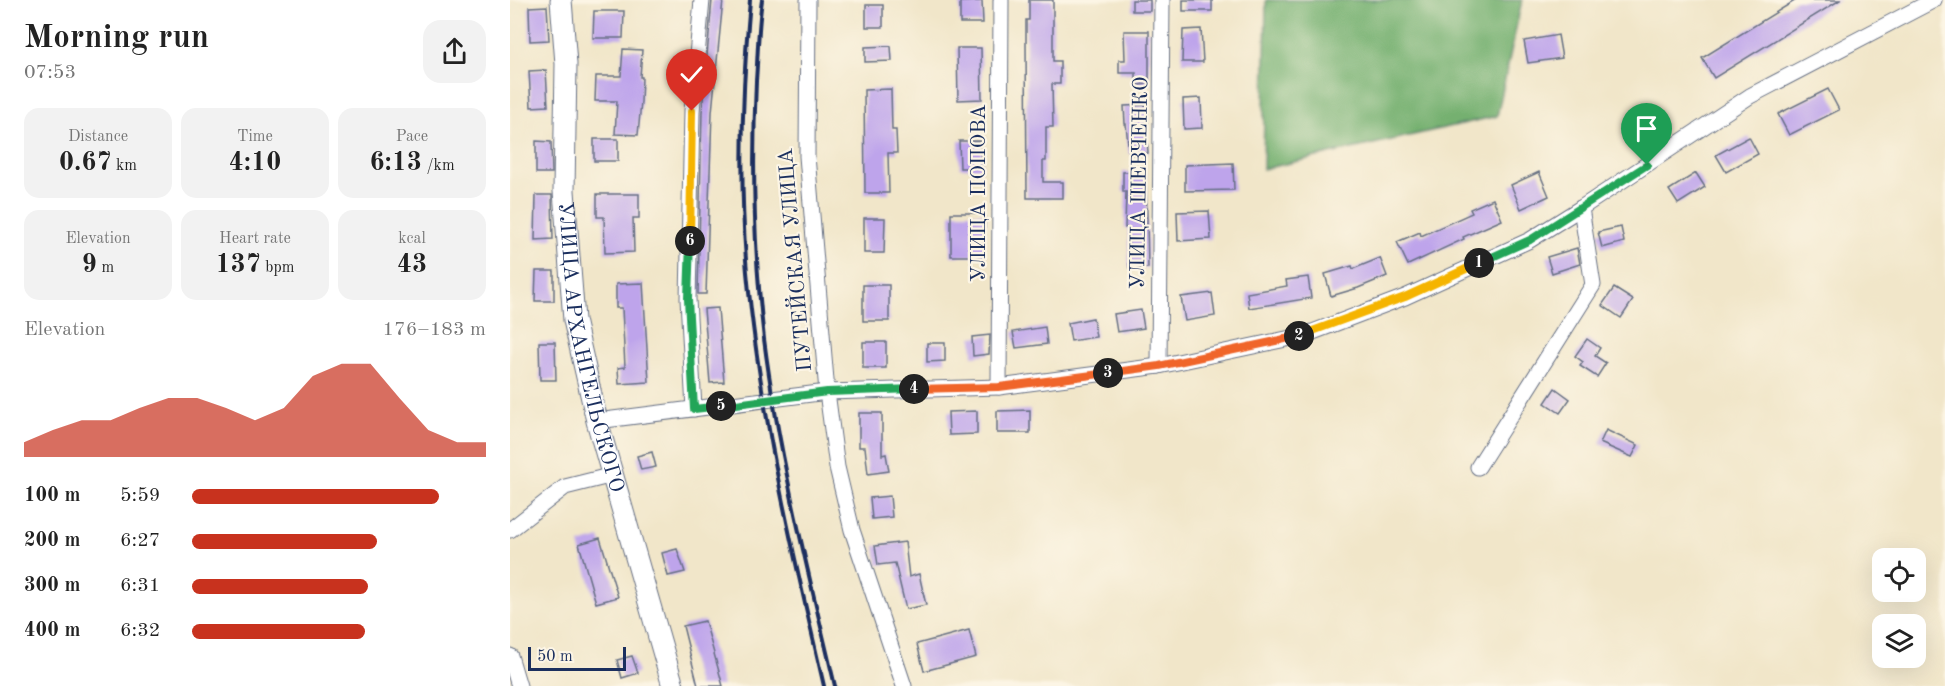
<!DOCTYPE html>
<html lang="en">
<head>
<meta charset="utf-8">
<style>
	body { margin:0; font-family:"Old Standard TT",serif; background:#f2f2f2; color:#222; height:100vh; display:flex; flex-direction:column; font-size:22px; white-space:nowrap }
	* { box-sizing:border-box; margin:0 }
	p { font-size:20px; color:#767676 }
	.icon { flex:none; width:33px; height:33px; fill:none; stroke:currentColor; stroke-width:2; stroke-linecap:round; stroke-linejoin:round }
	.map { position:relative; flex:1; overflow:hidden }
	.panel { display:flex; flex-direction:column; background:#fff; width:510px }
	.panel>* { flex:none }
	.buttons { position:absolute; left:1362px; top:548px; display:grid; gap:12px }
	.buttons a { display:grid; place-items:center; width:54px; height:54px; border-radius:12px; background:#fff; box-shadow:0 6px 24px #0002; font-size:30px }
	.scale { position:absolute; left:18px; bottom:15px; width:98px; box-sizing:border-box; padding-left:6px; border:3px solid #1b2f5e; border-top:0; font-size:16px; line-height:21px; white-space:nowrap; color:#1b2f5e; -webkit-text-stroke:4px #fcf5e5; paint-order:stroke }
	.pin { position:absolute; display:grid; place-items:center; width:51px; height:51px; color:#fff; margin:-62px -26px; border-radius:50% 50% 50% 0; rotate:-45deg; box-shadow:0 0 6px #0007 }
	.pin .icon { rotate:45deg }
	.km { position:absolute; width:30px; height:30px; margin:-15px; border-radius:50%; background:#222; color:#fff; font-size:16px; line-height:30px; text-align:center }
	.round { display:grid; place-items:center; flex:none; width:63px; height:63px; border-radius:18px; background:#f2f2f2 }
	.overview { display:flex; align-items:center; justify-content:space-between; height:102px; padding:0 24px }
	h1 { font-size:33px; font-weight:700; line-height:45px }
	.figures { display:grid; grid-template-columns:repeat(3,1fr); gap:9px; height:102px; padding:6px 24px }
	.figures div { display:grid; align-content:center; border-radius:15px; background:#f2f2f2; text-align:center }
	.figures b { font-size:26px; font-weight:700 }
	.figures small { font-size:16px; font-weight:400 }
	.figures p { font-size:16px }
	.chart { height:168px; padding:12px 24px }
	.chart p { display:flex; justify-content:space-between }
	.chart svg { width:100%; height:108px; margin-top:6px; fill:#c8321e; opacity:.7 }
	ul { padding:0 24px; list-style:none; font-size:20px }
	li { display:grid; grid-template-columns:96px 72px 1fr; align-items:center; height:45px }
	li i { height:15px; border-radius:8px; background:#c8321e }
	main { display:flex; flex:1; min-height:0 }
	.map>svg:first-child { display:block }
	.forest { fill:#75b06f; stroke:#487066; stroke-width:1.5 }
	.building { fill:#bea4eb }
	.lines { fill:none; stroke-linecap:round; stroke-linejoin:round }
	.street-casing { stroke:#666f83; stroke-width:17 }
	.secondary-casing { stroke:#666f83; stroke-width:23 }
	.street { stroke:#fff; stroke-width:15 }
	.secondary { stroke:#fff; stroke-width:21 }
	.rail { stroke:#1b2f5e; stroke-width:4 }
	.split-1-casing { stroke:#fff; stroke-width:12 }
	.split-2-casing { stroke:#fff; stroke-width:12 }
	.split-3-casing { stroke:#fff; stroke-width:12 }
	.split-4-casing { stroke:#fff; stroke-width:12 }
	.split-5-casing { stroke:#fff; stroke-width:12 }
	.split-6-casing { stroke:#fff; stroke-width:12 }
	.split-7-casing { stroke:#fff; stroke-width:12 }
	.split-1 { stroke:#22a559; stroke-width:8 }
	.split-2 { stroke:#f5b400; stroke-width:8 }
	.split-3 { stroke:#f0652b; stroke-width:8 }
	.split-4 { stroke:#f0652b; stroke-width:8 }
	.split-5 { stroke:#22a559; stroke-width:8 }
	.split-6 { stroke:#22a559; stroke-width:8 }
	.split-7 { stroke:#f5b400; stroke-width:8 }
	.labels { text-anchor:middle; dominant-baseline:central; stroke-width:4.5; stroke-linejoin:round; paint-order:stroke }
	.street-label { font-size:21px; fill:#1b2f5e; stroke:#fcf5e5 }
</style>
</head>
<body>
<main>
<section class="panel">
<div class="overview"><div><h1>Morning run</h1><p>07:53</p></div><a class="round"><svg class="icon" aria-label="share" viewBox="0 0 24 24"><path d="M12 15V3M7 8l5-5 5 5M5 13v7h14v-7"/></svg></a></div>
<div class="figures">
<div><p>Distance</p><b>0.67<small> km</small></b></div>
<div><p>Time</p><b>4:10</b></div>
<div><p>Pace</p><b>6:13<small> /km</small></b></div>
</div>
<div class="figures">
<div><p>Elevation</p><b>9<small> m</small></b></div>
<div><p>Heart rate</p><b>137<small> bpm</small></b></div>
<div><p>kcal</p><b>43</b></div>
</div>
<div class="chart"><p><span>Elevation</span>176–183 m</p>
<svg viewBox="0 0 160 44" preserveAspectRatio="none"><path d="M0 44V38L10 33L20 29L30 29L40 24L50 20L60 20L70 24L80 29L90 24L100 11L110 6L120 6L130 20L140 33L150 38L160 38V44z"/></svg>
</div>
<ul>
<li><b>100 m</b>5:59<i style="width:84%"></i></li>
<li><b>200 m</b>6:27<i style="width:63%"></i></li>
<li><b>300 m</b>6:31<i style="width:60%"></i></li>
<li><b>400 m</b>6:32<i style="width:59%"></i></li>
</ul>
</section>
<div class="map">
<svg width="1435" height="686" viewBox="0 0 1435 686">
	<rect width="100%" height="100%" fill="#fcf5e5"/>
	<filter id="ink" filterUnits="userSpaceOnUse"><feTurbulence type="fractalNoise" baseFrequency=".0167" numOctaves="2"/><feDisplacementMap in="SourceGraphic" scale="12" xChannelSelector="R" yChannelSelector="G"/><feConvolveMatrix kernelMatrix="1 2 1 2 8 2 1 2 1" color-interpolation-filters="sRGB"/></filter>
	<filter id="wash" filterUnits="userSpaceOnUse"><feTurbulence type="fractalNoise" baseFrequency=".008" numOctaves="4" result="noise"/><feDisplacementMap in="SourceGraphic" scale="24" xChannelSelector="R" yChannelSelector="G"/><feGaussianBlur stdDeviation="1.35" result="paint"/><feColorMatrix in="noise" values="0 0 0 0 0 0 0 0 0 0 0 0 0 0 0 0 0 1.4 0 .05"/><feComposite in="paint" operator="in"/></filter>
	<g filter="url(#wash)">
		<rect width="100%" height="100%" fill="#f1e6c9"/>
		<polygon class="forest" points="756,0 1012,0 987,116 753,169"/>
		<g id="blocks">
			<g class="building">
				<polygon points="202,0 213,0 202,112 196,294 188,294 192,112"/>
				<polygon points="519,0 543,0 543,61 550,61 550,84 542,84 543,127 536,127 536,161 533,161 533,182 553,182 553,198 517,198 516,44 516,20 519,20"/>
				<rect x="622" y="0" width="18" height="11"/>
				<rect x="673" y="0" width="29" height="11"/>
				<polygon points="1286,0 1330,0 1204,78 1192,58"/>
				<polygon points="472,1 473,23 450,23 450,2"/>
				<rect x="356" y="5" width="17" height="22"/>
				<polygon points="37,6 39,40 20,41 19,7"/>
				<polygon points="84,11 114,11 113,38 83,38"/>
				<polygon points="691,29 693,62 672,62 673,30"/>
				<polygon points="614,31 639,31 639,84 626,85 626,73 609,73 609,60 615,60"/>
				<polygon points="1048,35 1052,58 1018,63 1014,41"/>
				<polygon points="381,46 382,61 355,62 355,47"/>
				<polygon points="447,48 471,48 472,99 448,100"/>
				<polygon points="113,49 132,50 130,77 132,77 131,102 128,135 105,134 107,101 85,101 86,76 111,76"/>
				<polygon points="36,70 38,106 21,107 19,71"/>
				<polygon points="381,89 382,130 386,130 387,153 378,153 379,193 355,193 354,90"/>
				<polygon points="1318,89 1329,110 1279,135 1268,114"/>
				<polygon points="691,98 692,128 674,129 673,99"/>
				<polygon points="638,105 638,123 636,123 638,153 619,154 616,124 615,124 614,106"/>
				<polygon points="1239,137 1248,154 1216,172 1206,155"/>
				<rect x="84" y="139" width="24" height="22"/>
				<polygon points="26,141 41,142 42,173 26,173"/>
				<polygon points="449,141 471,141 472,168 450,168"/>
				<polygon points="723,163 724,190 675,191 675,165"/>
				<polygon points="613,172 636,172 638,268 619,268 618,228 615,228 616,192 613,192"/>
				<polygon points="1029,172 1039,196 1011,209 1001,185"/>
				<polygon points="1186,173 1195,187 1168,204 1159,190"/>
				<polygon points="87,194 129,194 129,218 123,218 124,252 95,253 94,217 87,217"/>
				<polygon points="26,195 42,195 43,239 25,240"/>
				<polygon points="983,199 992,220 953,237 954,239 898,265 887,242 910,232 911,236 962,213 960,209"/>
				<polygon points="699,211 701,239 668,241 667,212"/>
				<rect x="441" y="213" width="34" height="43"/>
				<polygon points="354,218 375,218 374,253 354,253"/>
				<polygon points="1111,227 1114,242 1092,248 1088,232"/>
				<polygon points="1067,248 1070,264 1042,273 1037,257"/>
				<polygon points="870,258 877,276 848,288 821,296 815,274 842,266 843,269"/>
				<polygon points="26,271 44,271 44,301 25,301"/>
				<polygon points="798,277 801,298 739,308 737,293 777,286 776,280"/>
				<polygon points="133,283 139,382 109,384 108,368 115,367 112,308 106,308 106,284"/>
				<rect x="353" y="285" width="26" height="36"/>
				<polygon points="1104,288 1123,300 1111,318 1092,305"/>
				<polygon points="702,293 705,316 675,321 671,297"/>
				<polygon points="208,308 214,382 200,383 194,309"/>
				<polygon points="631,310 634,328 607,332 604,314"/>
				<polygon points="583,318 586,337 561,341 558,323"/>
				<polygon points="535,327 537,344 506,348 503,332"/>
				<polygon points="480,335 479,354 463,356 462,337"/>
				<polygon points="1077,339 1090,348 1085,356 1096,363 1087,377 1070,366 1073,362 1065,356"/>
				<polygon points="29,342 45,342 46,380 30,380"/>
				<rect x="353" y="342" width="23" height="26"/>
				<polygon points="417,343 435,343 435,361 417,362"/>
				<polygon points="1045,388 1060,399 1050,413 1035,403"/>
				<polygon points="520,410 520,433 487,433 487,411"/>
				<polygon points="467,411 467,434 439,435 438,412"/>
				<polygon points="349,413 372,413 372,455 376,454 379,471 358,474 355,447 349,447"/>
				<polygon points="1096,430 1128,445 1122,457 1090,443"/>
				<polygon points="142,452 146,467 131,470 127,456"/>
				<polygon points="380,496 382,517 362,519 360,498"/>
				<polygon points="90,538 108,597 86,603 69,544"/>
				<polygon points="395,542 399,577 409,574 416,605 396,609 385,563 368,565 365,546"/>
				<polygon points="167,549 175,572 158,576 152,553"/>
				<polygon points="195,621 213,686 188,686 173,626"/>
				<polygon points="459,630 466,657 414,671 407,644"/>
				<polygon points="122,656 128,673 112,678 107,660"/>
			</g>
		</g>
	</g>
	<g filter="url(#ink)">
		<use href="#blocks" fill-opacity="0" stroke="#666f83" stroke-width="1.5"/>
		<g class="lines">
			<g class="street-casing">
				<g id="street">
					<polyline points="298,0 297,156 317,392 327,467 342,530 394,686"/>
					<polyline points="649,366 652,0"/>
					<polyline points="489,387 491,0"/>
					<polyline points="184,409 178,299 182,111 192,0"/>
					<polyline points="87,421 317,392 489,387 649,366 795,335 895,297 1020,240 1071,208 1240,96 1424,0"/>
					<polyline points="968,467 1083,285 1071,208"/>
					<polyline points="0,530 55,487 103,475"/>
					<polyline points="0,656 9,686"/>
				</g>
			</g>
			<g class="secondary-casing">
				<g id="secondary">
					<path id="s1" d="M 51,0 L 56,64 L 54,191 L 64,320 L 87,421 L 163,686"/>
				</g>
			</g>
			<use href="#street" class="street"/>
			<use href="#secondary" class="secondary"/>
			<g class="rail">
				<path d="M 240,0 C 232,89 229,182 237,272 C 250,412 282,549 314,686"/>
				<path d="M 252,0 C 248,27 248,54 246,81 C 242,168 244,254 254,339 C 269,456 298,572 325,686"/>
			</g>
		</g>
	</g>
	<g class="lines" filter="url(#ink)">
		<g class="split-1-casing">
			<polyline id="split-1" points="969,263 1020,240 1137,165"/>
		</g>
		<g class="split-2-casing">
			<polyline id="split-2" points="789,336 895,297 969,263"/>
		</g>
		<g class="split-3-casing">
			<polyline id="split-3" points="598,373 649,366 789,336"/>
		</g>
		<g class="split-4-casing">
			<polyline id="split-4" points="404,389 489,387 598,373"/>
		</g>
		<g class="split-5-casing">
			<polyline id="split-5" points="211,406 317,392 404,389"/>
		</g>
		<g class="split-6-casing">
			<polyline id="split-6" points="180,241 178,299 184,409 211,406"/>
		</g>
		<g class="split-7-casing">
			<polyline id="split-7" points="180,241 182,111"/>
		</g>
		<use href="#split-1" class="split-1"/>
		<use href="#split-2" class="split-2"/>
		<use href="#split-3" class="split-3"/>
		<use href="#split-4" class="split-4"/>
		<use href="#split-5" class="split-5"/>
		<use href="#split-6" class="split-6"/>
		<use href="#split-7" class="split-7"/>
	</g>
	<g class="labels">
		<g class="street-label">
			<text transform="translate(630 183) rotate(-89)">УЛИЦА ШЕВЧЕНКО</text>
			<text transform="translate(469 193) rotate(-90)">УЛИЦА ПОПОВА</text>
			<text transform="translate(286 260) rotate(-95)">ПУТЕЙСКАЯ УЛИЦА</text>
			<text stroke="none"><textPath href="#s1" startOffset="350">УЛИЦА АРХАНГЕЛЬСКОГО</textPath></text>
		</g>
	</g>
</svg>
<div class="buttons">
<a><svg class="icon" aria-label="locate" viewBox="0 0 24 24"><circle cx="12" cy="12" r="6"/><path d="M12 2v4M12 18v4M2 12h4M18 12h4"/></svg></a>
<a><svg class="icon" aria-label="layers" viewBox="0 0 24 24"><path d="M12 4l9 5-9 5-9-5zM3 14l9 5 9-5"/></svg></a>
</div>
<div class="scale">50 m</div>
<div class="pin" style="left:1137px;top:165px;background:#1e9e55"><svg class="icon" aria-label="arrive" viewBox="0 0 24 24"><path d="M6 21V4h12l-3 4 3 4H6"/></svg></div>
<div class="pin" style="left:182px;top:111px;background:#d93025"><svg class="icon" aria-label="check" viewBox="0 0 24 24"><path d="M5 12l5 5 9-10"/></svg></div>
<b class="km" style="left:969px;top:263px">1</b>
<b class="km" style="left:789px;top:336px">2</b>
<b class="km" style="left:598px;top:373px">3</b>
<b class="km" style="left:404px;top:389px">4</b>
<b class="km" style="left:211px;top:406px">5</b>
<b class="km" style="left:180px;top:241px">6</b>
</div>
</main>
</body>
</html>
